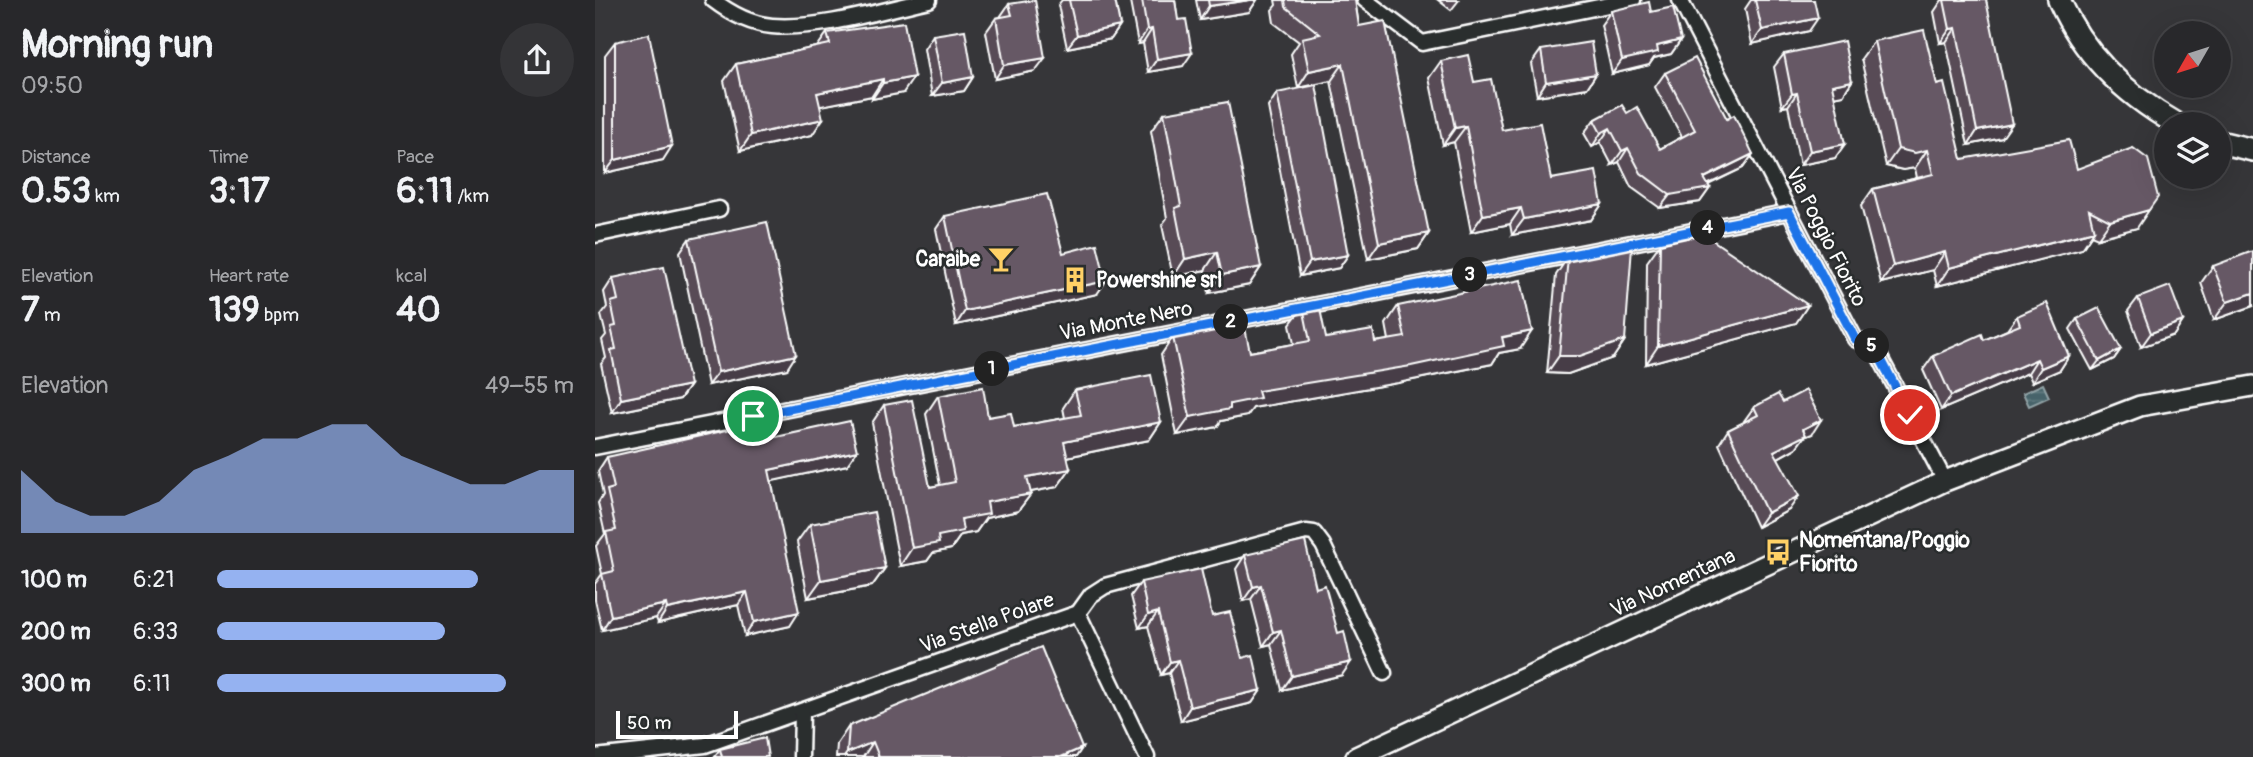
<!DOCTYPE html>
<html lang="en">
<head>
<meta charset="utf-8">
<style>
	body { margin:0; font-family:Pangolin,sans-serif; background:#343437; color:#f1f3f6; height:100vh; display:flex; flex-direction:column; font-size:26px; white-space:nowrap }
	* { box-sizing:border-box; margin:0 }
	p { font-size:23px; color:#a5a6a9 }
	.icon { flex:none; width:38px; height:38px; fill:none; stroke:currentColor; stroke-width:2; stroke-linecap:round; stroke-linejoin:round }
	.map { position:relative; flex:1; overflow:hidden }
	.drawer { display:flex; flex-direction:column; background:#28282b; width:595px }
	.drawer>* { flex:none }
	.needle { width:46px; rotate:231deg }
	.controls { position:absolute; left:1559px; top:21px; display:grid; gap:14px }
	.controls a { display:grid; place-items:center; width:77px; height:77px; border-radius:50%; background:#28282b; box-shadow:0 7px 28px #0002,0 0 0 2px #444447; font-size:35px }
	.scale { position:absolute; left:21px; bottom:18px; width:122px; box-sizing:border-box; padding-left:7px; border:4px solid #fff; border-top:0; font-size:19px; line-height:24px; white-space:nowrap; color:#fff; -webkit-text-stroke:5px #2a2d2e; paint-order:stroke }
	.pin { position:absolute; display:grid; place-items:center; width:60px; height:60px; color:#fff; margin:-30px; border:4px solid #fff; border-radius:50%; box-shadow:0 2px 7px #0007 }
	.km { position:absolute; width:35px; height:35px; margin:-18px; border-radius:50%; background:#222; color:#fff; font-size:19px; line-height:35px; text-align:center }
	.round { display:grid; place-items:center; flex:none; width:74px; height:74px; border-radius:37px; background:#343437 }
	.head { display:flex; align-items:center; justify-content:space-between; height:119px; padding:0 21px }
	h1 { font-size:38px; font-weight:700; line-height:52px }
	.stats { display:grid; grid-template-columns:repeat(3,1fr); gap:10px; height:119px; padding:7px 21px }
	.stats div { display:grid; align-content:center }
	.stats b { font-size:35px; font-weight:700 }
	.stats small { font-size:19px; font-weight:400 }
	.stats p { font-size:19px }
	.chart { height:196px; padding:14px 21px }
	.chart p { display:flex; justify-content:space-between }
	.chart svg { width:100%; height:126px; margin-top:7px; fill:#95b2f1; opacity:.7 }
	ul { padding:0 21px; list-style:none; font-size:23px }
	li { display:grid; grid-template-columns:112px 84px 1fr; align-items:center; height:52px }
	li i { height:18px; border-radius:9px; background:#95b2f1 }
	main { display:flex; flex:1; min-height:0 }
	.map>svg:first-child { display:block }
	.water { fill:url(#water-rules); stroke:#91a2a6; stroke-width:2 }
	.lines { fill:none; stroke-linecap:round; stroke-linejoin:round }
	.minor-casing { stroke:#fff; stroke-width:19 }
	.tertiary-casing { stroke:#fff; stroke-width:24 }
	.secondary-casing { stroke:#fff; stroke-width:26 }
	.minor { stroke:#2a2d2e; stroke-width:14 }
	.tertiary { stroke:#2a2d2e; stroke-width:19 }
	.secondary { stroke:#2a2d2e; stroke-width:21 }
	.wall { fill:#584c57; stroke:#fff; stroke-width:2 }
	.shaded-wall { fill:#473e47; stroke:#fff; stroke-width:2 }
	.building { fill:#665865; stroke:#fff; stroke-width:2 }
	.route-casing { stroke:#fff; stroke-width:14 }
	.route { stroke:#1a73e8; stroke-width:9 }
	.labels { text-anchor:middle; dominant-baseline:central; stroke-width:5; stroke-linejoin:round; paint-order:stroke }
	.street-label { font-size:21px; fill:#fff; stroke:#2a2d2e }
	.poi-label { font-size:21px; font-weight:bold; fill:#fff; stroke:#2a2d2e; text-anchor:start }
</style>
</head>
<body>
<main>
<section class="drawer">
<div class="head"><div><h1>Morning run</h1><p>09:50</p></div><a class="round"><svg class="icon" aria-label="share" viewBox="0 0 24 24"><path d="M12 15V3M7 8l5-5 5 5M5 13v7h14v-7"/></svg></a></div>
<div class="stats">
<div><p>Distance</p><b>0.53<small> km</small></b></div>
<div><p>Time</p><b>3:17</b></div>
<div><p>Pace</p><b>6:11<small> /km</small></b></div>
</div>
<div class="stats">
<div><p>Elevation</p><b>7<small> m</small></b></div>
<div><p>Heart rate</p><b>139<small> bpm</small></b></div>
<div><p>kcal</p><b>40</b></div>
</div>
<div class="chart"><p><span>Elevation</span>49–55 m</p>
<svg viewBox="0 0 160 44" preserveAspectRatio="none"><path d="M0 44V22L10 33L20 38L30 38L40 33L50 22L60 17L70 11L80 11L90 6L100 6L110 17L120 22L130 27L140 27L150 22L160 22V44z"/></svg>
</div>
<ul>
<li><b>100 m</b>6:21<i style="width:73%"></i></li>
<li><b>200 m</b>6:33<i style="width:64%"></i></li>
<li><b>300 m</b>6:11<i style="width:81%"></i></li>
</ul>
</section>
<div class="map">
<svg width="1658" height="757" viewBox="0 0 1658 757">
	<defs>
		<pattern id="water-rules" width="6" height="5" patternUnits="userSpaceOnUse" patternTransform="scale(1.75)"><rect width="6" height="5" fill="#47646a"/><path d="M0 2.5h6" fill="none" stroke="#637b80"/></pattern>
	</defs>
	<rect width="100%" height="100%" fill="#363639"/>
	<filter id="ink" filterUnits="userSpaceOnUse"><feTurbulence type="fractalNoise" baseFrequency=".0143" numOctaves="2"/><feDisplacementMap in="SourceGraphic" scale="14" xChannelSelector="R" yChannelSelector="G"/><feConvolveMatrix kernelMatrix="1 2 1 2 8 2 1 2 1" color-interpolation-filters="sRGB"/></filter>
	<g filter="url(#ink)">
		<polygon class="water" points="1448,384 1454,397 1434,406 1428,393"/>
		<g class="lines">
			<g class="minor-casing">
				<g id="minor">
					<path d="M 118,0 C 135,13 155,24 177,26 C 223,30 289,10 334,0"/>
					<polyline points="770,0 827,43 1038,0"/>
					<polyline points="1085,0 1260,339 1280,348 1350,481"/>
					<polyline points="0,235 124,209"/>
					<polyline points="0,447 1194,212"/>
					<polyline points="483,613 552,757"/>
					<polyline points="0,757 110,745 483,613 496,595 510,586 711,532 719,533 728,545 789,673"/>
					<polyline points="206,757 207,712"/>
				</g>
			</g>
			<g class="tertiary-casing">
				<polyline id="tertiary" points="761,757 1350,481 1545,406 1658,386"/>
			</g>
			<g class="secondary-casing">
				<g id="secondary">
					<path d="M 1464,0 C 1488,54 1531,95 1582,124"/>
					<polyline points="1624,142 1658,150"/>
				</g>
			</g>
			<use href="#minor" class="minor"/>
			<use href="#tertiary" class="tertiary"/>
			<use href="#secondary" class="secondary"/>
		</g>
		<g class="wall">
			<polygon points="467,0 520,0 525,26 516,39 472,48 463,5"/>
			<polygon points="536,0 580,0 588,66 553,72 548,43 543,44 535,2"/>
			<polygon points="601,0 662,0 654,12 605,20"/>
			<polygon points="680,0 760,0 764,26 834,233 823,249 773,259 736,81 703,88 696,54 704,42 679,23 677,10 681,5"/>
			<polygon points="843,0 864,0 856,10"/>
			<polygon points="1156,0 1219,0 1214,31 1157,44 1150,9"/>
			<polygon points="1347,0 1391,0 1407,138 1373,145 1351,42 1345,43 1339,12"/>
			<polygon points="414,4 440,71 400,79 391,32 401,18 405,17"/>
			<polygon points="1016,11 1056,12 1086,40 1076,54 1059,58 1054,65 1017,74 1006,25"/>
			<polygon points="232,33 308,93 277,99 277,96 225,106 217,135 145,151 129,81 141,64 222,47"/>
			<polygon points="338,35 378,77 369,91 337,96 329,49"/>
			<polygon points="1279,41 1342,85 1367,159 1482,169 1542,228 1503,238 1496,235 1487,249 1342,286 1338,270 1286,283 1266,206 1278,189 1322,178 1320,168 1308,170 1291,166 1266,59"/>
			<polygon points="20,42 68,160 10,173 10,55"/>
			<polygon points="946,50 1001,74 992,88 942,96 936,64"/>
			<polygon points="1189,54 1257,81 1248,95 1239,97 1240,158 1205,165 1193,106 1187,107 1179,67"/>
			<polygon points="846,61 879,82 907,130 956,179 1007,204 996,220 917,235 915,224 876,232 859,142 848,145 834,78"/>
			<polygon points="1070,73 1132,119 1158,154 1148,168 1113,185 1115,188 1105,202 1065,208 1036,187 1024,162 1017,165 1005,142 997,147 989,133 999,120 1032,113 1065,149 1087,137 1060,87"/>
			<polygon points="682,93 753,255 744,268 705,276 673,107"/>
			<polygon points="569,113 666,267 654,285 614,293 610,270 578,277 567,225 572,218 556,131"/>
			<polygon points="350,216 468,253 502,294 361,325 341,229"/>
			<polygon points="94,239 192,369 113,385 85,252"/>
			<polygon points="1065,244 1213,305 1201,323 1051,364 1052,262"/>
			<polygon points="973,257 1030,340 1018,358 973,374 952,373 961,275"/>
			<polygon points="1618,266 1658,306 1619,320 1606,283"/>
			<polygon points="18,278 95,385 85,399 17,413 6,364 11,358 7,340 11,335 6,315 12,307 9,292"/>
			<polygon points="1543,298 1588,321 1579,335 1546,347 1533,311"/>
			<polygon points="803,306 925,349 904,353 897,364 803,383 658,408 652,416 626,421 622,427 582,435 566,355 578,337 655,352 699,344 695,324 708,307 731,338 780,342 794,340 791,324"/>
			<polygon points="1422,316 1474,356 1465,370 1437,382 1433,373 1346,410 1328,370 1338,356 1389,340 1412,330"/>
			<polygon points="1482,319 1526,349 1519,359 1497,370 1475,329"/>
			<polygon points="480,390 566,422 554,440 472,457 475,469 462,487 435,492 436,494 423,511 391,518 381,532 366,535 356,549 338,553 332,561 305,566 277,423 289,405 335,487 345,485 331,414 343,396 419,427 470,418 468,408"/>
			<polygon points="1188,402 1217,434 1209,437 1201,448 1183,458 1194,510 1162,527 1124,444 1133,430 1150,422 1149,421 1159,407"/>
			<polygon points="167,440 262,451 252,465 176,481 195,626 150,636 143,605 63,623 61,618 7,630 0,600 0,584 7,574 1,546 10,534 3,503 8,495 3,471 12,457"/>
			<polygon points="215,524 290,568 277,586 213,598 202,542"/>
			<polygon points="650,555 721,588 747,675 687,690 676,644 668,646 656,599 648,601 641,569"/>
			<polygon points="546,582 617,616 647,658 666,690 657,703 586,721 574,673 566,675 553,626 544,628 536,596"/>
			<polygon points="254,726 487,748 481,757 241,757 242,744"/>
			<polygon points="125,749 173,757 119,757"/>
		</g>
		<g class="shaded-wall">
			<polygon points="655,0 662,0 654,12 605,20 614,6"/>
			<polygon points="1223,18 1214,31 1157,44 1167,30"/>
			<polygon points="525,26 516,39 472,48 482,35"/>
			<polygon points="1361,28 1351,42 1345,43 1355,29"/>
			<polygon points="557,29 548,43 543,44 552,30"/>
			<polygon points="1086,40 1076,54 1059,58 1054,65 1017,74 1027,60 1062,46"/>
			<polygon points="597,53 588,66 553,72 562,59"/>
			<polygon points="450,58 440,71 400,79 409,65"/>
			<polygon points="748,64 736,81 703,88 714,71"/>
			<polygon points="1001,74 992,88 942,96 951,82"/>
			<polygon points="319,77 308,93 277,99 288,83"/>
			<polygon points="378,77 369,91 337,96 347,83"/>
			<polygon points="288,79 277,96 211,109 222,93"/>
			<polygon points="1257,81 1248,95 1227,99 1237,85"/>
			<polygon points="1202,93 1193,106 1187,107 1197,94"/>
			<polygon points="228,119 217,135 145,151 156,135"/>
			<polygon points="1417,124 1407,138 1373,145 1382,131"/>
			<polygon points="871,126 859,142 848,145 860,128"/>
			<polygon points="1015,128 1005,142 997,147 1006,133"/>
			<polygon points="1250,144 1240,158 1205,165 1215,151"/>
			<polygon points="77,146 68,160 10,173 20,160"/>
			<polygon points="1033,148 1024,162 1017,165 1027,151"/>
			<polygon points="1303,149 1332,150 1320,168 1308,170 1291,166"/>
			<polygon points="1158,154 1148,168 1101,190 1115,188 1105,202 1065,208 1075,195"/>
			<polygon points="1007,204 996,220 917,235 929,219"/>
			<polygon points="926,208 915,224 876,232 888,215"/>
			<polygon points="1554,210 1542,228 1503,238 1515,221"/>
			<polygon points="1499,231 1487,249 1342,286 1354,268"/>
			<polygon points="834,233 823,249 773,259 784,243"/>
			<polygon points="622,252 610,270 578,277 590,259"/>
			<polygon points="1350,252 1338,270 1286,283 1298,266"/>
			<polygon points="753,255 744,268 705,276 715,262"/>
			<polygon points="666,267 654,285 614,293 627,275"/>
			<polygon points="511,281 502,294 361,325 370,311"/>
			<polygon points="1658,293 1658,306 1619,320 1632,302"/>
			<polygon points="1213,305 1201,323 1051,364 1063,346"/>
			<polygon points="1588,321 1579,335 1546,347 1556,333"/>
			<polygon points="937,331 925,349 904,353 897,364 803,383 658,408 652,416 626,421 622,427 582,435 595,417 635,404 663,391"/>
			<polygon points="1030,340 1018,358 973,374 952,373 964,356"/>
			<polygon points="1526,349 1519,359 1497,370 1504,361"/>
			<polygon points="201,355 192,369 113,385 123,372"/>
			<polygon points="1474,356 1465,370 1437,382 1446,368"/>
			<polygon points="1442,359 1433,373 1346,410 1356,396"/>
			<polygon points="95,385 85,399 17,413 26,399"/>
			<polygon points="1226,420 1217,434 1209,437 1201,448 1170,465 1179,451 1208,429"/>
			<polygon points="566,422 554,440 457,460 469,442"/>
			<polygon points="262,451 252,465 164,484 174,470"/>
			<polygon points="475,469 462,487 420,495 432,477"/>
			<polygon points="436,494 423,511 391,518 381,532 366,535 356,549 338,553 332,561 305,566 317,548 343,536 392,502"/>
			<polygon points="1204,496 1194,510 1162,527 1172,513"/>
			<polygon points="290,568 277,586 213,598 226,580"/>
			<polygon points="666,585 656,599 648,601 658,587"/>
			<polygon points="152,592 143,605 63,623 72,609"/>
			<polygon points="71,604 61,618 7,630 16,616"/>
			<polygon points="204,612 195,626 150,636 159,622"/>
			<polygon points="563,612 553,626 544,628 553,615"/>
			<polygon points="686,630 676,644 668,646 678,632"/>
			<polygon points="583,660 574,673 566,675 575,662"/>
			<polygon points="756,662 747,675 687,690 697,676"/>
			<polygon points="666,690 657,703 586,721 595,707"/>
			<polygon points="278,742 268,757 249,757 252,753"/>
			<polygon points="487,748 481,757 466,757"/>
		</g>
		<g class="building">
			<polygon points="440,0 450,58 409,65 401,18 417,15 414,4"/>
			<polygon points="474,0 520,0 525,26 482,35"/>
			<polygon points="547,0 580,0 583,20 591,19 597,53 562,59 557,29 552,30"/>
			<polygon points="613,0 655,0 614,6"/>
			<polygon points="690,0 760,0 764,26 790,21 834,233 784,243 748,64 714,71 707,38 725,34 691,7"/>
			<polygon points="1160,0 1219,0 1223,18 1167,30"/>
			<polygon points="1349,0 1391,0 1417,124 1382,131 1361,28 1355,29"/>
			<polygon points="1054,2 1056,12 1078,7 1086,40 1062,46 1063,52 1027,60 1016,11"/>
			<polygon points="309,22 319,77 288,83 288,79 222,93 228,119 156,135 141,64 235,44 232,33"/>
			<polygon points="370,30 378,77 347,83 338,35"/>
			<polygon points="1329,30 1342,85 1349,83 1367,159 1474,140 1482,169 1538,148 1553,159 1563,197 1554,210 1515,221 1494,210 1499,231 1354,268 1350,252 1298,266 1278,189 1338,174 1332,150 1320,153 1303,149 1279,41"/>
			<polygon points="54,34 77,146 20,160 20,42"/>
			<polygon points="1249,41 1257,81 1237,85 1250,144 1215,151 1202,93 1197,94 1189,54"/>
			<polygon points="996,42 1001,74 951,82 946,50"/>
			<polygon points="873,55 879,82 896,79 907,130 945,123 956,179 1001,171 1007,204 929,219 926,208 888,215 871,126 860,128 846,61"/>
			<polygon points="1100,58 1132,119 1139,115 1158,154 1109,178 1115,188 1075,195 1046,173 1033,148 1027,151 1015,128 1006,133 999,120 1027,105 1032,113 1042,107 1065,149 1100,130 1070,73"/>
			<polygon points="721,85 753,255 715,262 682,93"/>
			<polygon points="633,102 666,267 627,275 622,252 590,259 580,208 586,206 569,113"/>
			<polygon points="452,194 468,253 502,244 511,281 370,311 350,216"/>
			<polygon points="172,222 201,355 123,372 94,239"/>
			<polygon points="1107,233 1213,305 1063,346 1065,244"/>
			<polygon points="1037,247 1030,340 985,356 964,356 973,257"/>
			<polygon points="1658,251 1658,293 1632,302 1618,266"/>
			<polygon points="69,267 95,385 26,399 16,350 21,349 16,327 21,326 16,302 23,300 18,278"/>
			<polygon points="926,280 937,331 907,337 909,346 816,366 663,391 665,398 635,404 635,409 595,417 578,337 649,323 655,352 715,341 708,307 724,304 731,338 778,330 780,342 810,337 803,306"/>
			<polygon points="1575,286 1588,321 1556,333 1543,298"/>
			<polygon points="1452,303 1474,356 1446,368 1442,359 1356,396 1338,356 1387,334 1389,340 1425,325 1422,316"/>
			<polygon points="1504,308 1526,349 1504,361 1482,319"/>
			<polygon points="556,375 566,422 469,442 475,469 432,477 436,494 392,502 394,514 366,519 368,531 343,536 344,543 317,548 289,405 317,400 335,487 360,482 343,396 388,387 393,417 416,413 419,427 486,415 480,390"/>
			<polygon points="1211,390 1226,420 1208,429 1211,435 1179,451 1204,496 1172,513 1133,430 1163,415 1159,407 1183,394 1188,402"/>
			<polygon points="255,421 262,451 174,470 204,612 159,622 152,592 72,609 71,604 16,616 7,574 19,571 11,532 21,530 12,490 19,488 12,457 163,423 167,440"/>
			<polygon points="279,512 290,568 226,580 215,524"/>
			<polygon points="710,541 721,588 730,585 743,633 749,631 756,662 697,676 686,630 678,632 666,585 658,587 650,555"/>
			<polygon points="606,569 617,616 635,612 647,658 658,655 666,690 595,707 583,660 575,662 563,612 553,615 546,582"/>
			<polygon points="446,647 487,748 466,757 284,757 278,742 252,753 254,726"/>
			<polygon points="170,738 173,757 127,757 125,749"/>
		</g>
	</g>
	<g class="lines" filter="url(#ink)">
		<g class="route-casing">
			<polyline id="route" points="158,416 1194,212 1260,339 1280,348 1315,415"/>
		</g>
		<use href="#route" class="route"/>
	</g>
	<defs>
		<g id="bar-bare" transform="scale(2.1)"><path d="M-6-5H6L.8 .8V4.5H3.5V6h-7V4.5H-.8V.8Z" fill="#ffd166" stroke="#2a2d2e" stroke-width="2.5" paint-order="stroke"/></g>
		<g id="building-bare" transform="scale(2.1)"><path d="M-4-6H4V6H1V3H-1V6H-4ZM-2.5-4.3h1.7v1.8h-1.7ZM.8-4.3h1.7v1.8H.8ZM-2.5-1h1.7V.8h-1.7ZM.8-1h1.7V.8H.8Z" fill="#ffd166" stroke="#2a2d2e" stroke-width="2.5" paint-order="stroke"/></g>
		<g id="bus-bare" transform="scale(2.1)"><path d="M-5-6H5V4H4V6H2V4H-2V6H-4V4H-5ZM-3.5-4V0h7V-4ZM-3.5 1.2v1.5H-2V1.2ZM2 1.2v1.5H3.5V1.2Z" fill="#ffd166" stroke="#2a2d2e" stroke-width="2.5" paint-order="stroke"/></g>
	</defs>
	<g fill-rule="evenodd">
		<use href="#bar-bare" x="406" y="259"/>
		<use href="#building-bare" x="480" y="280"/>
		<use href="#bus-bare" x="1183" y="552"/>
	</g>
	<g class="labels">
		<g class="street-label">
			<text transform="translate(1231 237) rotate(63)">Via Poggio Fiorito</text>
			<text transform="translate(531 321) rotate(-11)">Via Monte Nero</text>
			<text transform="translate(1078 583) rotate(-25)">Via Nomentana</text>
			<text transform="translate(392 623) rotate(-20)">Via Stella Polare</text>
		</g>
		<g class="poi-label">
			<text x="385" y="259" text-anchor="end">Caraibe</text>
			<text x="501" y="280">Powershine srl</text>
			<text x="1204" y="540">Nomentana/Poggio<tspan x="1204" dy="24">Fiorito</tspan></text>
		</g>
	</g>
</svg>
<div class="controls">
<a><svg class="needle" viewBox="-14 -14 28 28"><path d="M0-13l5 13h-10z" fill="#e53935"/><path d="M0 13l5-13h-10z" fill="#a5a6a9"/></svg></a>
<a><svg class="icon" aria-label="layers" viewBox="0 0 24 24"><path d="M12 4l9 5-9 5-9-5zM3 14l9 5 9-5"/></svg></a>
</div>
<div class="scale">50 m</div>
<div class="pin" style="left:158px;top:416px;background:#1e9e55"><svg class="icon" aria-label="arrive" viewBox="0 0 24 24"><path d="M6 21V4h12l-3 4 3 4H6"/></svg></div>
<div class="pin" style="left:1315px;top:415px;background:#d93025"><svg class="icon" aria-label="check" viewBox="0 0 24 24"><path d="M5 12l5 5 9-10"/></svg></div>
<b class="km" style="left:397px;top:369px">1</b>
<b class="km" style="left:636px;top:322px">2</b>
<b class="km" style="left:875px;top:275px">3</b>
<b class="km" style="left:1113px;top:228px">4</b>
<b class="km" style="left:1277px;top:346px">5</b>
</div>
</main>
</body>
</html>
